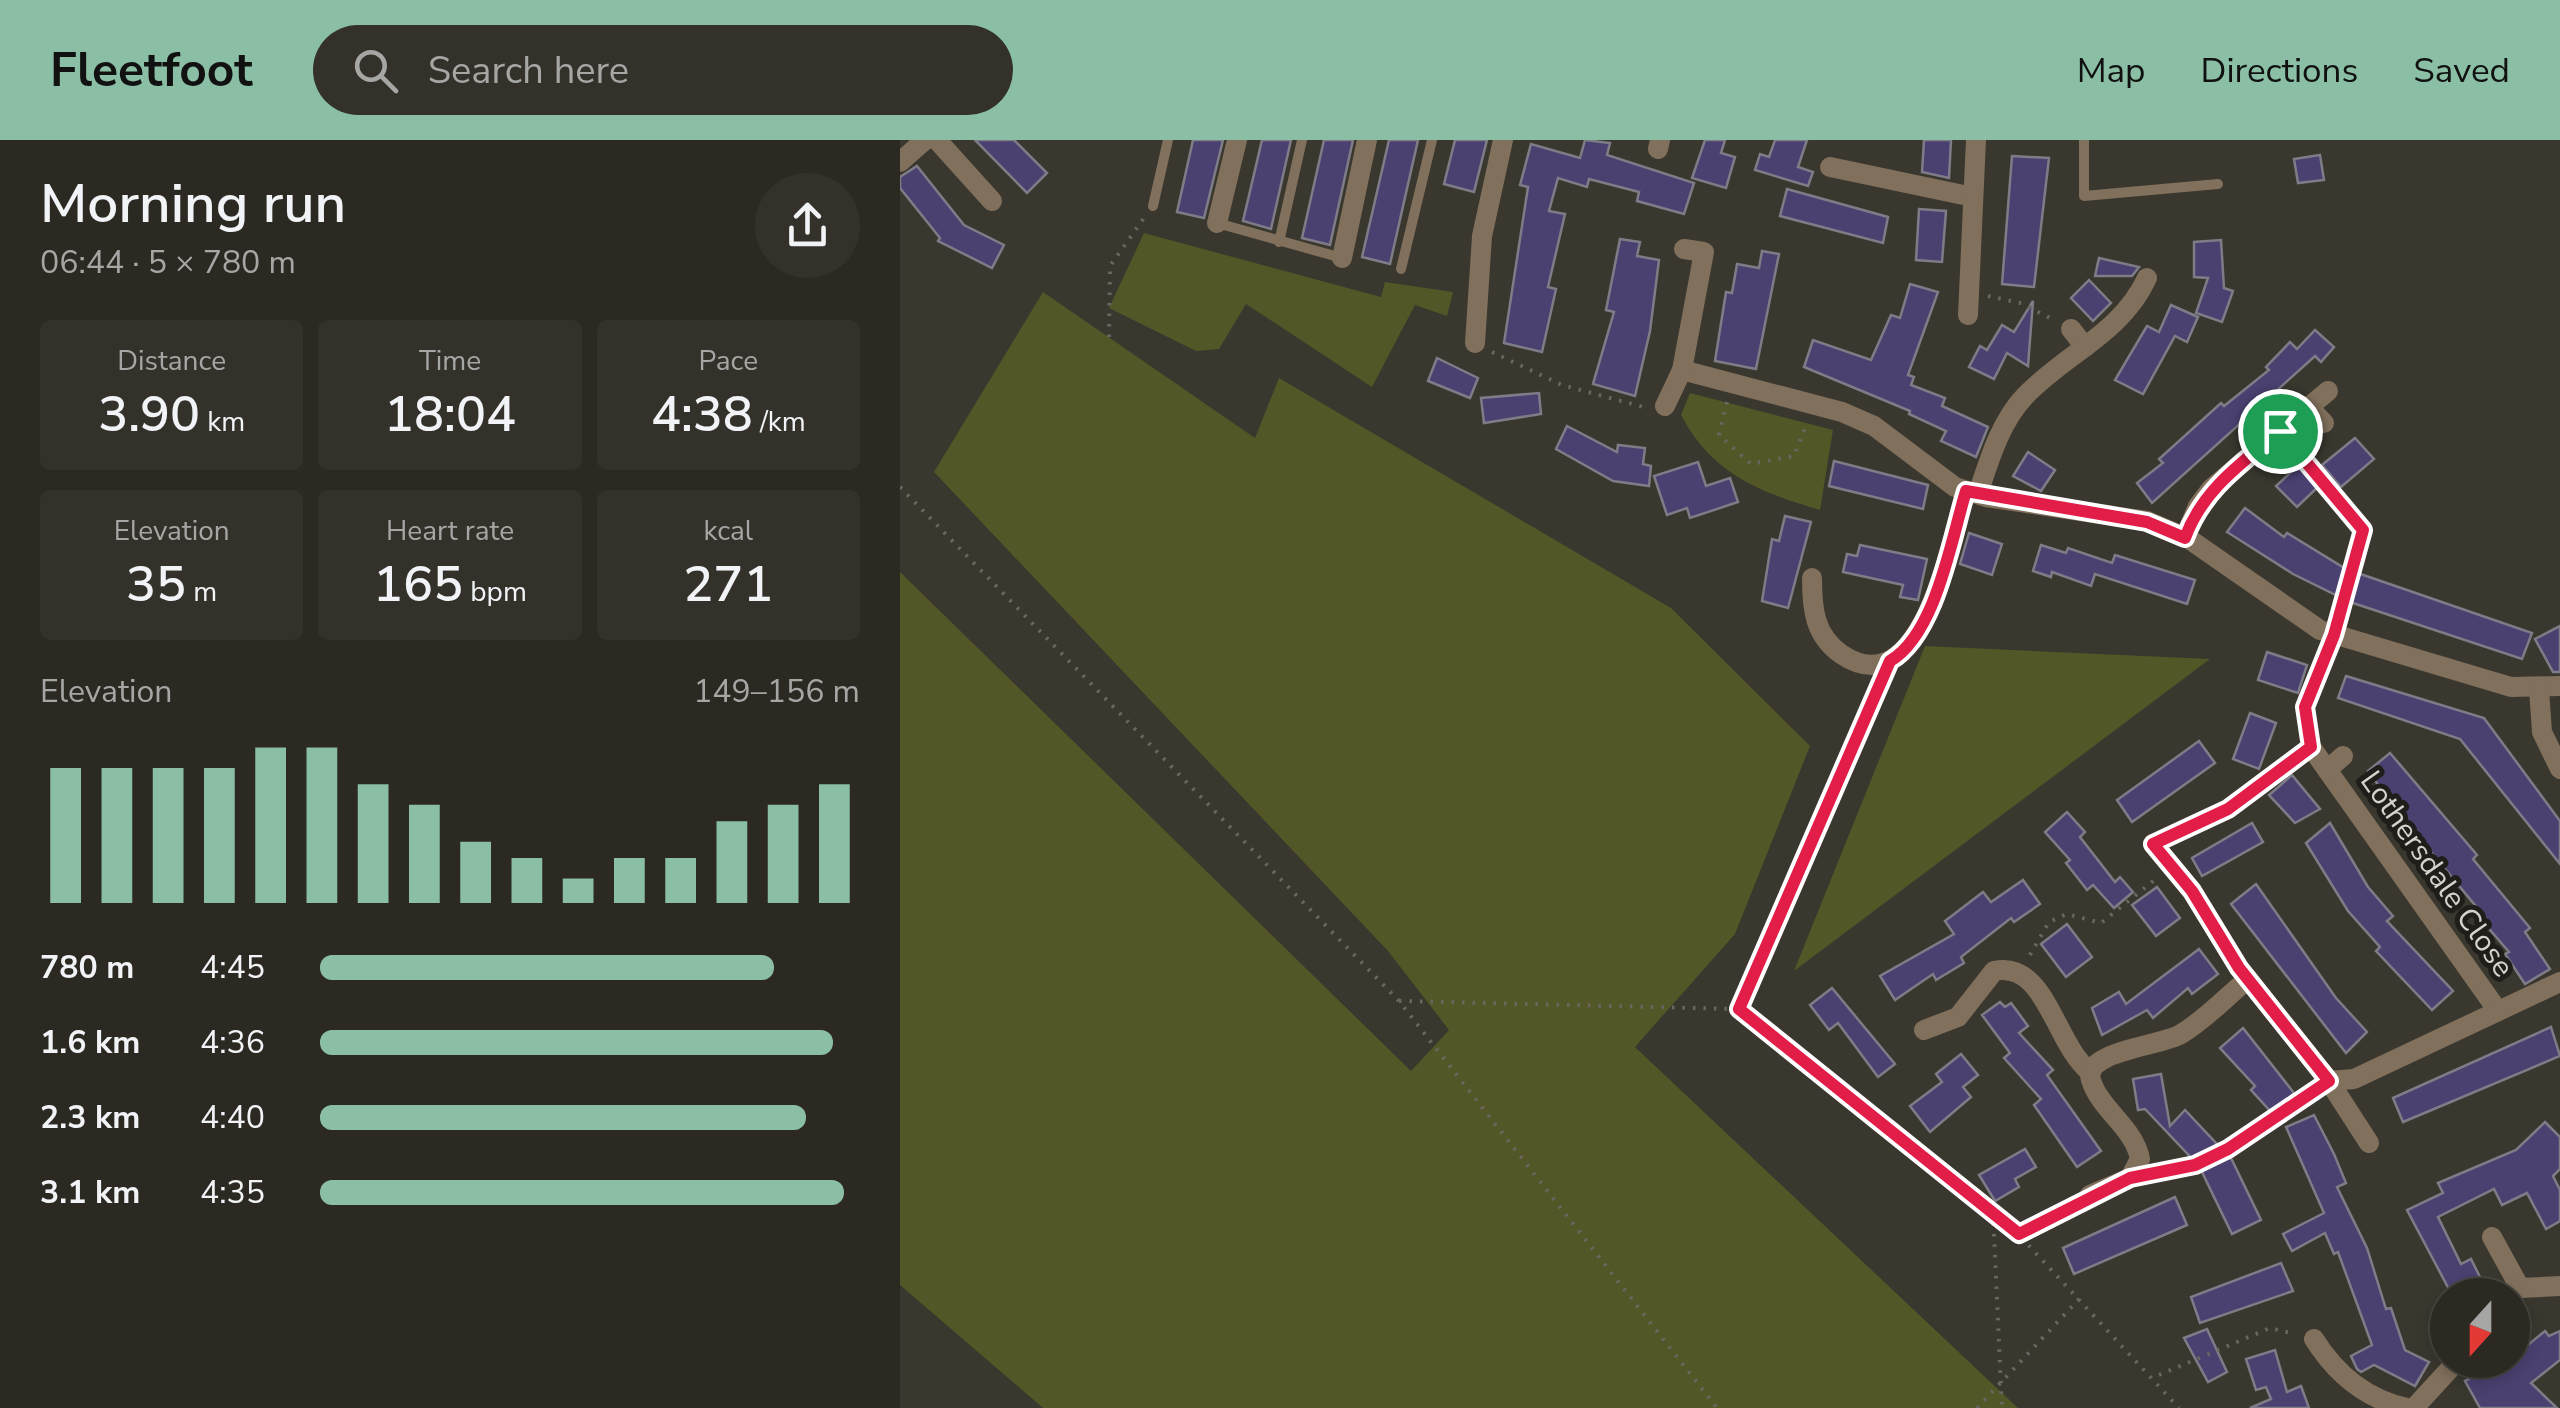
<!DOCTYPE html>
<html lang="en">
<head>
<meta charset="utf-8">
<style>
	body { margin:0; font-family:"Nunito Sans",sans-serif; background:#33312a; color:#f1f3f6; height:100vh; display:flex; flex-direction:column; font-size:38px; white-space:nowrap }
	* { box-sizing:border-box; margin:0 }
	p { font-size:32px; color:#a6a6a5 }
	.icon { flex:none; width:55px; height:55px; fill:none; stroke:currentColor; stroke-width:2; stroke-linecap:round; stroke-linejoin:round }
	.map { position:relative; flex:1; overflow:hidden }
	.side { display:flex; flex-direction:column; background:#2b2922; width:900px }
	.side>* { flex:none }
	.needle { width:65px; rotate:201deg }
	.tools { position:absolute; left:1530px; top:1138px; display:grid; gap:20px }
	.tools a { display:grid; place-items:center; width:100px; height:100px; border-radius:50%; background:#2b2922; box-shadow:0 5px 15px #0003,0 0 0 2px #474540; font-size:50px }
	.pin { position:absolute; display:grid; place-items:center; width:85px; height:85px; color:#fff; margin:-42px; border:5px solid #fff; border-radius:50%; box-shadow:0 2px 10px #0007 }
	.round { display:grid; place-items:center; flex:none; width:105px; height:105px; border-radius:52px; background:#33312a }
	.headline { display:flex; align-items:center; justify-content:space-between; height:170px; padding:0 40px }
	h1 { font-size:55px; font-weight:600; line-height:75px }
	.figures { display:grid; grid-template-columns:repeat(3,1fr); gap:15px; height:170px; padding:10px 40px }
	.figures div { display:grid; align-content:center; border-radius:10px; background:#33312a; text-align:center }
	.figures b { font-size:50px; font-weight:600 }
	.figures small { font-size:28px; font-weight:400 }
	.figures p { font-size:28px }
	.chart { height:280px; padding:20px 40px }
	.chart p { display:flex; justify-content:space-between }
	.chart svg { width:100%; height:180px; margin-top:10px; stroke:#8abfa5; stroke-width:6 }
	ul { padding:0 40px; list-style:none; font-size:32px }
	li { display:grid; grid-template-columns:160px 120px 1fr; align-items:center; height:75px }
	li i { height:25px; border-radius:12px; background:#8abfa5 }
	header { display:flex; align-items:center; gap:60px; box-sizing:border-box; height:140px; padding:0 50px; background:#8abfa5; color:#111 }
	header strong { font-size:48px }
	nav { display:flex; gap:55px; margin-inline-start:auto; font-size:35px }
	.search { width:700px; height:90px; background:#33312a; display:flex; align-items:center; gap:25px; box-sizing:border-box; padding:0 35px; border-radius:55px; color:#a6a6a5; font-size:38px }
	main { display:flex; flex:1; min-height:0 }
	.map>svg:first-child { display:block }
	.green { fill:#535626 }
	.building { fill:#4b4171; stroke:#7e7c87; stroke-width:2.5 }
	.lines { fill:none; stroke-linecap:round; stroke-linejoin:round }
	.path { stroke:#69675f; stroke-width:4; stroke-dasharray:2.5 8; stroke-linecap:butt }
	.lane { stroke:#80705c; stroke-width:10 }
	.street { stroke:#80705c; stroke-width:20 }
	.route-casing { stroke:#fff; stroke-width:20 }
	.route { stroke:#e11d48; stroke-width:12 }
	.labels { text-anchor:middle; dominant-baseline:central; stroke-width:10; stroke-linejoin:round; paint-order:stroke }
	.street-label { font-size:30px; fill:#d4d3cd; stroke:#1f1e1a }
</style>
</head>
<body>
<header>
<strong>Fleetfoot</strong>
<div class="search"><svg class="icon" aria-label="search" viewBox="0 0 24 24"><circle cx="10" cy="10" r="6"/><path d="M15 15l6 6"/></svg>Search here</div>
<nav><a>Map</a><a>Directions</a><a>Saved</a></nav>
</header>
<main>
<section class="side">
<div class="headline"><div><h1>Morning run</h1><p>06:44 · 5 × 780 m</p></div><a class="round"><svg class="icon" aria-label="share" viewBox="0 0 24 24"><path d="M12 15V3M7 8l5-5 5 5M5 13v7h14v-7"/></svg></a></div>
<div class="figures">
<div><p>Distance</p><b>3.90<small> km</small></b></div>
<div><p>Time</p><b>18:04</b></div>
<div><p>Pace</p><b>4:38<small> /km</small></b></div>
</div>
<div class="figures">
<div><p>Elevation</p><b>35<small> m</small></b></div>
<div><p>Heart rate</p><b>165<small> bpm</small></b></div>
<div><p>kcal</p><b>271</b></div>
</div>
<div class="chart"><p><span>Elevation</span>149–156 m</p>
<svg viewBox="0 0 160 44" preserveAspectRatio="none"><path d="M5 44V11M15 44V11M25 44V11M35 44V11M45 44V6M55 44V6M65 44V15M75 44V20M85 44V29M95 44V33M105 44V38M115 44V33M125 44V33M135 44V24M145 44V20M155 44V15"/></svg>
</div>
<ul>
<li><b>780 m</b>4:45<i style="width:84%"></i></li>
<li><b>1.6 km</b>4:36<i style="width:95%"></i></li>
<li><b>2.3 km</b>4:40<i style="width:90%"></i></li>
<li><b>3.1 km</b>4:35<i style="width:97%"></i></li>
</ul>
</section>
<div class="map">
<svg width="1660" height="1268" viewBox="0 0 1660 1268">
	<rect width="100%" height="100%" fill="#39372e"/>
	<g class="green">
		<polygon points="244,93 481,157 485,142 553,152 547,176 515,165 472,247 346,164 319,209 296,211 209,168"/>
		<polygon points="143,152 355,298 379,238 771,468 910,606 835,794 735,907 1118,1268 143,1268 0,1145 0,432 511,931 549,890 488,811 34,332"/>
		<path d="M 790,253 L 933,290 L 920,370 C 859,352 812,334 781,275 Z"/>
		<polygon points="1025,506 1310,519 894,831"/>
	</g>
	<g class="building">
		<polygon points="75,0 114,0 147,33 127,53"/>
		<polygon points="293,0 323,0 304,78 277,72"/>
		<polygon points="362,0 391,0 371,89 343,81"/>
		<polygon points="424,0 453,0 430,105 402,98"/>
		<polygon points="489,0 518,0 490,124 462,117"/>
		<polygon points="555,0 587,0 574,52 544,44"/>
		<polygon points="685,0 710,3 707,15 794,43 784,74 737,61 739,52 689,39 687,47 658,38 649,71 665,74 648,147 656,149 642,212 604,203 628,47 620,45 631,4 680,18"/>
		<polygon points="805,0 825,0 821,13 835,17 826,48 792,38"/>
		<polygon points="875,0 907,0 898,27 913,32 908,46 855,30 860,14 869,17"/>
		<polygon points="1024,0 1051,0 1049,38 1022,32"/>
		<polygon points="1420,15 1424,40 1398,43 1394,19"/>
		<polygon points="1112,16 1149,18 1134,147 1102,144"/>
		<polygon points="17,26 64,85 104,105 92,128 38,101 40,98 0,48 0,37"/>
		<polygon points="887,49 988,77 983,103 880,76"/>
		<polygon points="1019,69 1046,71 1042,122 1016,120"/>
		<polygon points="720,99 740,102 737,116 759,120 750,191 735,256 693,244 714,172 706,170"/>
		<polygon points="1321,100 1324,148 1333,151 1322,182 1296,173 1308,138 1294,137 1294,102"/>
		<polygon points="862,111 879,114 856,229 815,221 826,152 832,153 837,124 859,128"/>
		<polygon points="1199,118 1239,127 1232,136 1195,136"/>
		<polygon points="1189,140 1211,163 1193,181 1171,158"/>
		<polygon points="1010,144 1038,152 1008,235 1014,237 1011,245 1045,258 1042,266 1088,287 1076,317 1041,301 1046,291 1009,274 1010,271 904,227 913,200 971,220 991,175 1000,178"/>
		<polygon points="1133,161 1128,226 1107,213 1094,239 1069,227 1080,206 1087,210 1102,185 1114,192"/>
		<polygon points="1271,165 1298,177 1287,202 1275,196 1243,254 1215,240 1247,186 1259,192"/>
		<polygon points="1415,190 1434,207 1421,222 1415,216 1252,363 1237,343 1263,323 1259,319 1321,263 1324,266 1369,230 1366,227 1390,202 1397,209"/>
		<polygon points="537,218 578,238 570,258 528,241"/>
		<polygon points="639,253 641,274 584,283 581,258"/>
		<polygon points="667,286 717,312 718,305 745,308 743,324 751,326 749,346 713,341 656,309"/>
		<polygon points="1455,298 1474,319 1441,347 1422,325"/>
		<polygon points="1128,312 1155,330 1141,351 1113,336"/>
		<polygon points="934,321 1028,345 1023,369 929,346"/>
		<polygon points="798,322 806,346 830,338 838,362 790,378 787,368 767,375 754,336"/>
		<polygon points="1400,324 1420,345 1397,367 1376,346"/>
		<polygon points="1345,368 1384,397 1387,393 1446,429 1632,493 1622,519 1450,462 1393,434 1327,392"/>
		<polygon points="885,376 911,382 888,468 862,461 872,399 879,401"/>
		<polygon points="1069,393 1102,404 1092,435 1060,424"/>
		<polygon points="960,405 1027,419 1018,460 1000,457 1003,445 943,432 947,414 957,416"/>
		<polygon points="1141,405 1166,413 1168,408 1212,423 1215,415 1295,440 1287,464 1195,434 1191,446 1152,432 1151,437 1133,431"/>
		<polygon points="1660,486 1660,532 1653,532 1635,499"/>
		<polygon points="1367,512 1407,525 1398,553 1358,540"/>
		<polygon points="1446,536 1584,578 1660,681 1660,724 1560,599 1438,558"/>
		<polygon points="1350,573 1376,583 1359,629 1333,619"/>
		<polygon points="1299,601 1315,623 1232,682 1217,660"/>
		<polygon points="1490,613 1577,715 1573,719 1630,788 1625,792 1650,829 1625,844 1605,814 1609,812 1585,784 1588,781 1498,672 1468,631"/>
		<polygon points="1392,635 1420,669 1395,683 1369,655"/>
		<polygon points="1167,672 1185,692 1180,697 1215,742 1220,737 1233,752 1214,768 1193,745 1187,750 1166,723 1170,720 1145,692"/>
		<polygon points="1352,683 1363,702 1302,736 1292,718"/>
		<polygon points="1430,683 1468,747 1493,776 1487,781 1553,851 1532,870 1476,811 1480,807 1448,771 1406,703"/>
		<polygon points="1123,740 1140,764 1114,782 1111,778 1061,817 1064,823 1036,840 1033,834 995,860 980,836 1054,794 1045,781 1083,752 1091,762"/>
		<polygon points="1356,744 1436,858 1467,892 1446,913 1331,764"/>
		<polygon points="1257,747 1280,778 1256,796 1232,765"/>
		<polygon points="1167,784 1192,817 1166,837 1141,804"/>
		<polygon points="1299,809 1318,834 1292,854 1288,848 1253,878 1247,870 1202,895 1192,868 1219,852 1226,864"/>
		<polygon points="932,848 995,924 978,937 938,883 929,890 910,865"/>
		<polygon points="1100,862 1105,867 1111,863 1128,886 1119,893 1153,930 1147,935 1201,1011 1177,1027 1134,965 1141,959 1104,918 1110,913 1082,875"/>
		<polygon points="1651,887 1660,916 1503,982 1493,958"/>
		<polygon points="1343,888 1394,953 1372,973 1351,950 1355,946 1320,908"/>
		<polygon points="1061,914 1078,935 1063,947 1071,957 1030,992 1010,966 1042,942 1036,934"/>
		<polygon points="1261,934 1270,986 1285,970 1332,1020 1361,1080 1332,1094 1299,1026 1245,969 1238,970 1233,939"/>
		<polygon points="1414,975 1434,1014 1446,1043 1437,1047 1467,1108 1486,1169 1491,1168 1505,1210 1529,1222 1515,1246 1474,1225 1461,1232 1457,1229 1451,1216 1472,1205 1438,1112 1434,1114 1425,1093 1392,1111 1383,1094 1424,1073 1386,987"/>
		<polygon points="1645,982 1660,997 1660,1029 1653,1036 1660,1050 1660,1081 1646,1089 1627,1053 1602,1065 1594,1049 1538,1077 1561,1124 1571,1119 1584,1145 1566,1155 1552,1155 1507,1070 1543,1053 1538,1043 1616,1010"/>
		<polygon points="1125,1009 1136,1027 1115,1039 1119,1047 1095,1061 1079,1035"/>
		<polygon points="1275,1057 1287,1085 1174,1134 1163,1108"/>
		<polygon points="1381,1123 1393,1151 1300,1183 1291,1157"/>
		<polygon points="1307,1189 1327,1232 1308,1242 1284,1198"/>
		<polygon points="1645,1191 1649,1196 1660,1191 1660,1220 1631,1243 1657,1268 1580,1268 1565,1241 1585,1230 1589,1237"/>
		<polygon points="1375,1210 1387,1252 1401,1246 1409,1268 1350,1268 1371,1259 1366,1247 1356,1250 1346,1219"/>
	</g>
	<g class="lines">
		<g class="path">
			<polyline points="1088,156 1120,163 1154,180"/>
			<polyline points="209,197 210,126 244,78"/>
			<polyline points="592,212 662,245 747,268"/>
			<polyline points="827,262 819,295 851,324 894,316 907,283"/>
			<polyline points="1394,308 1463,390 1440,475"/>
			<polyline points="0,347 499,861 817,1268"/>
			<polyline points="1408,589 1405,567 1427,513"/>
			<polyline points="1271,696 1328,669 1394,619"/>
			<polyline points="1130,815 1149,782 1167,774 1201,783 1257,738"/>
			<polyline points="499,861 839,869 1119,1095 1279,1268"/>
			<polyline points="839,869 980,544"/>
			<polyline points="1255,1036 1328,1009 1413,953"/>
			<polyline points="1093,1073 1102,1268"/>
			<polyline points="1120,1094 1173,1064"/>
			<polyline points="1259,1235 1370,1188 1395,1194"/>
			<polyline points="1077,1268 1180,1158"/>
		</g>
		<g class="lane">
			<polyline points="1184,0 1184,56 1318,44"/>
			<polyline points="253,66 268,0"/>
			<polyline points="317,83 442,118"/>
			<polyline points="379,102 402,0"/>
			<polyline points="501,129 532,0"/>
		</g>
		<g class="street">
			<polyline points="37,0 92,61"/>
			<polyline points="758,9 760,0"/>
			<polyline points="0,22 25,0"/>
			<polyline points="930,27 1073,57"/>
			<polyline points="317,83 337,0"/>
			<polyline points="442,118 467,0"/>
			<polyline points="1068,175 1076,0"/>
			<polyline points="1171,189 1185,207"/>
			<polyline points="575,203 582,96 603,0"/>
			<polyline points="782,230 942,272 974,286 1055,347 1086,357 1247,381 1289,399 1420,490 1611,547 1660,546"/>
			<polyline points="765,266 782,230 804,112 784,109"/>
			<polyline points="1409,267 1424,283"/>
			<path d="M 1078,354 C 1089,321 1100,282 1125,256 C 1166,213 1221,194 1247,138"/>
			<polyline points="1285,397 1298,366 1311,349 1428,251"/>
			<path d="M 912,438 C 912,468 914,495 941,514 C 1022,569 1051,400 1066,351"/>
			<polyline points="1639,549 1642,592 1660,629"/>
			<polyline points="1411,607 1598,871"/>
			<polyline points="1427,630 1443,616"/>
			<polyline points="1253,704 1292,751 1339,828 1429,941 1469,1003"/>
			<path d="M 1024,890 L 1058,877 L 1094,831 C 1146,820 1154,903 1190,932"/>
			<polyline points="1429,941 1454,939 1660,842"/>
			<path d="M 1190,1055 L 1230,1038 L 1240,1019 C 1234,987 1200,970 1191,940 C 1182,911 1262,906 1281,894 C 1305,880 1326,857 1348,839"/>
			<polyline points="1592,1097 1620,1148"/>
			<polyline points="1611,1155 1620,1148 1660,1146"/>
			<path d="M 1414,1199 C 1436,1234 1465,1259 1507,1268"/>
			<polyline points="1514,1268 1558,1220"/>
		</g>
	</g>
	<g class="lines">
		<g class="route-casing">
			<path id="route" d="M 1380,291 L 1463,390 L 1434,495 L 1405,567 L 1411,607 L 1328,669 L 1253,704 L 1292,751 L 1339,828 L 1429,941 L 1328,1009 L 1295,1025 L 1230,1038 L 1119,1094 L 839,869 L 990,521 C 1036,494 1051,400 1066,351 L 1247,382 L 1285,398 C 1303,349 1342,323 1380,291 Z"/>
		</g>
		<use href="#route" class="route"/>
	</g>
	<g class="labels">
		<g class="street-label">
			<text transform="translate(1537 734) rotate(55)">Lothersdale Close</text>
		</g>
	</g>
</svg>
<div class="tools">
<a><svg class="needle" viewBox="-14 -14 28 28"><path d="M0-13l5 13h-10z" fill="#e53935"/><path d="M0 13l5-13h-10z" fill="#a6a6a5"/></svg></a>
</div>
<div class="pin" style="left:1380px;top:291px;background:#1e9e55"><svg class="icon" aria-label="arrive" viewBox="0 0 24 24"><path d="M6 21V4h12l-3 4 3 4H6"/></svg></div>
</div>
</main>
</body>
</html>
